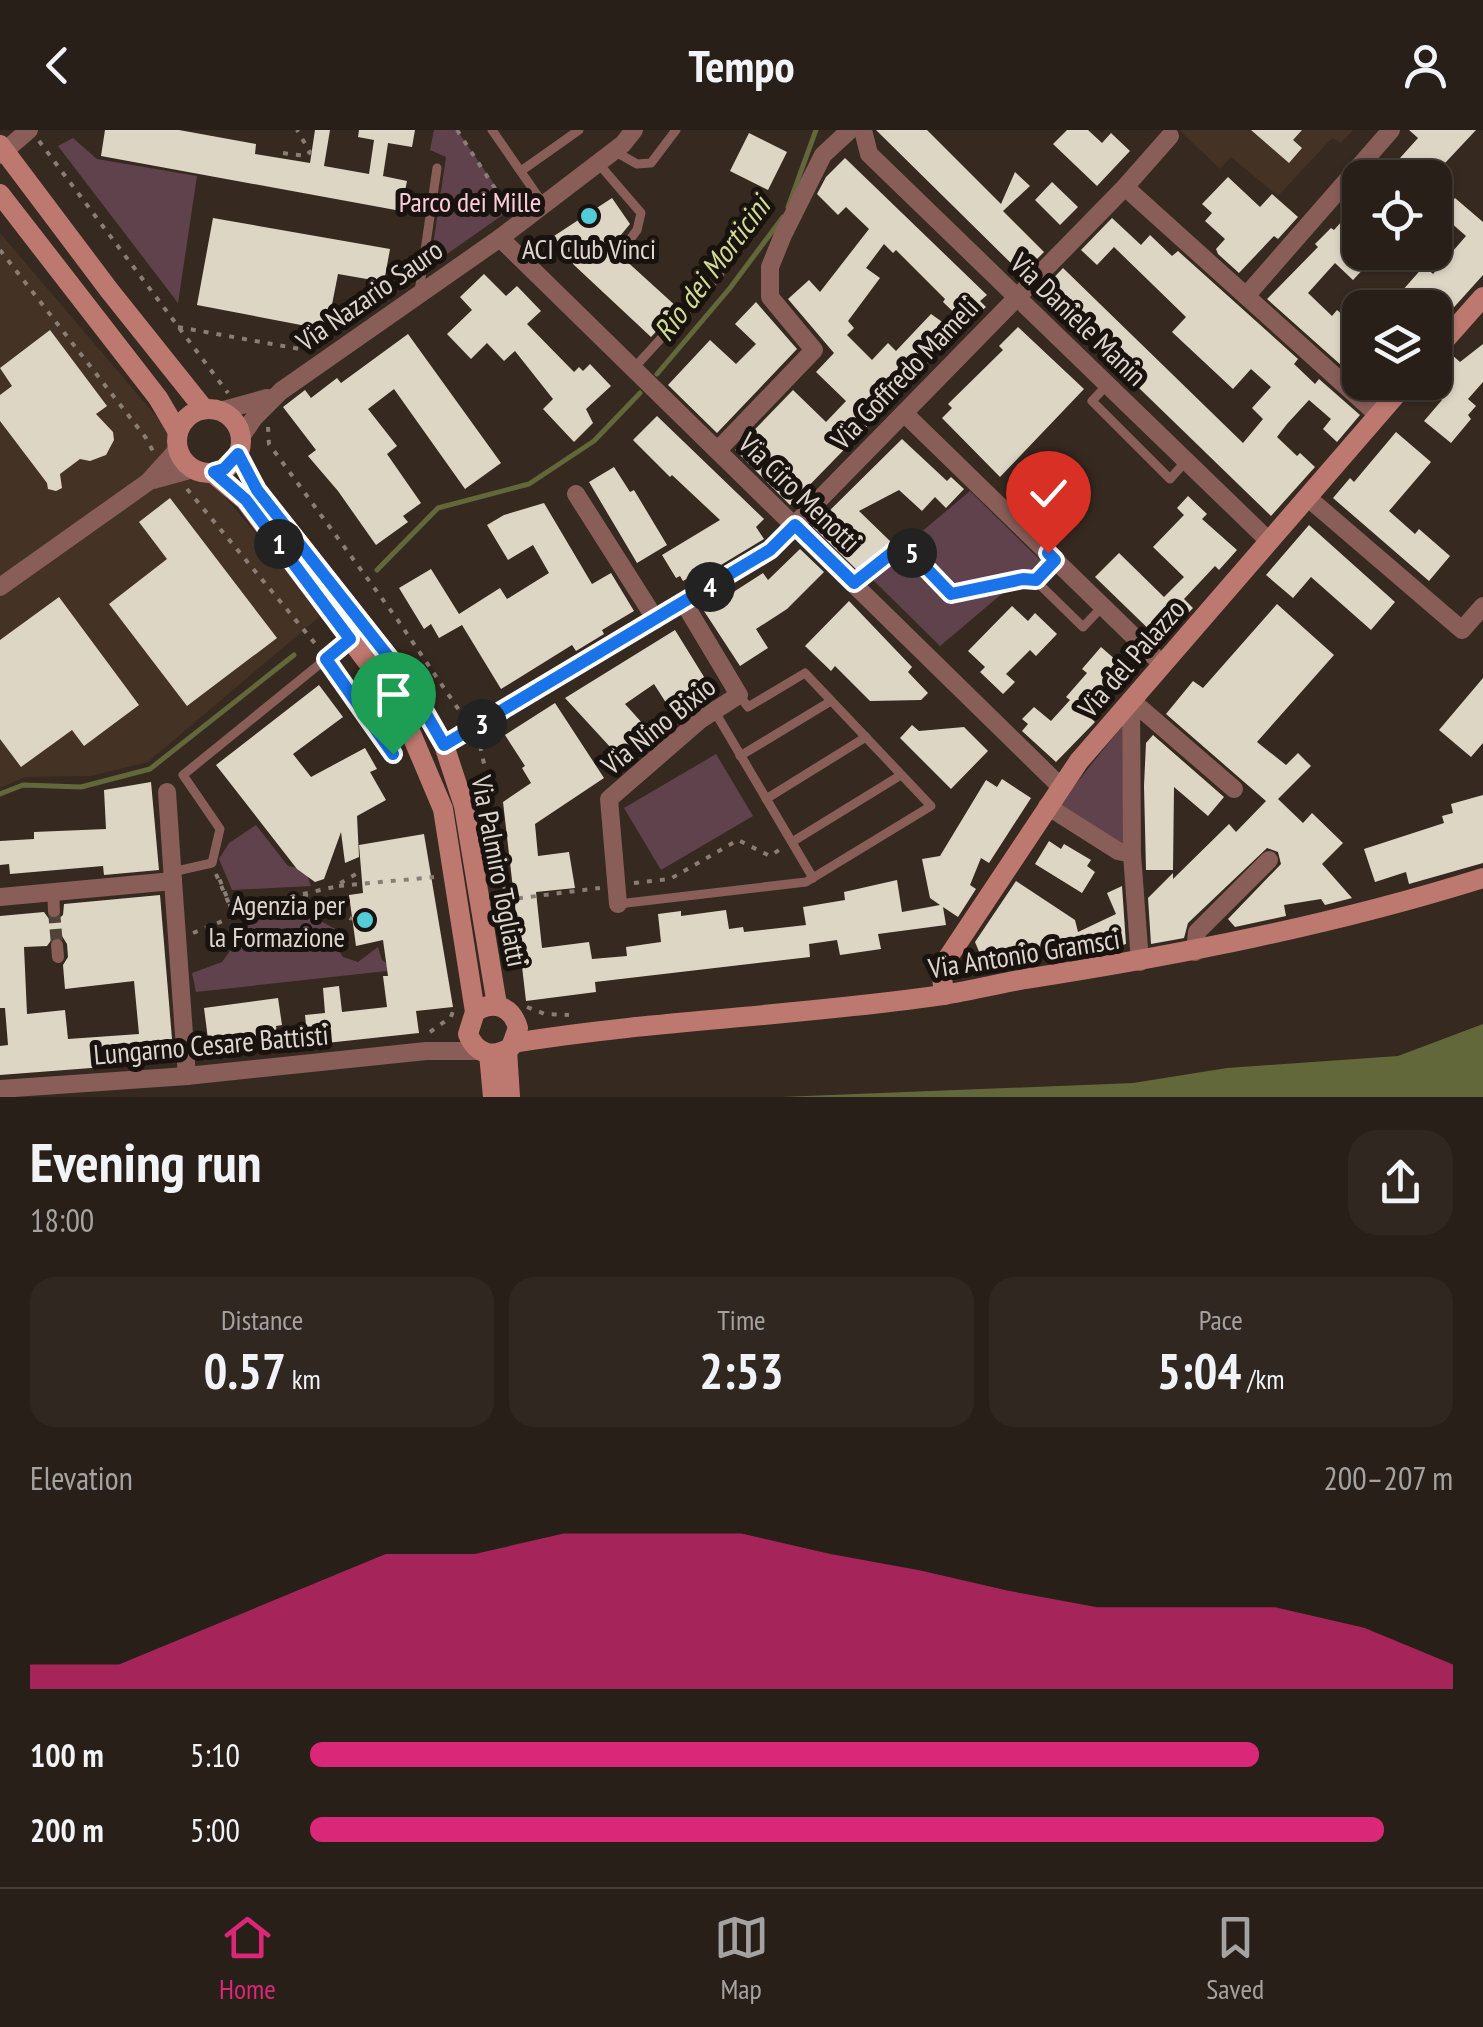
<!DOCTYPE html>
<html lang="en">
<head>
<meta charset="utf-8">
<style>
	body { margin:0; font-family:"PT Sans Narrow",sans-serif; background:#302721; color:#f1f3f6; height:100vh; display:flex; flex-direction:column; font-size:38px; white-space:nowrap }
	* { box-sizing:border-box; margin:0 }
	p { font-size:32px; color:#a5a2a2 }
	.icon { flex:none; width:55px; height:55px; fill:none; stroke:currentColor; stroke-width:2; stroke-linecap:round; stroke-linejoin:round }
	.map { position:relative; height:967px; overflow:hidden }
	.details { display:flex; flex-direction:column; background:#281f18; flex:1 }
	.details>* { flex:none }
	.tools { position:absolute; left:1342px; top:30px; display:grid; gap:20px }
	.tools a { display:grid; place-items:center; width:110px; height:110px; border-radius:20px; background:#281f18; box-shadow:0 2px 8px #0004,0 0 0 2px #443d37; font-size:50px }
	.pin { position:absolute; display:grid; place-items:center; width:85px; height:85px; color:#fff; margin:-102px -42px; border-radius:50% 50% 50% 0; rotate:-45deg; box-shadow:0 0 10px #0007 }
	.pin .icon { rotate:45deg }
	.km { position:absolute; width:50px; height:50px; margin:-25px; border-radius:50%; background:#222; color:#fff; font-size:28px; line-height:50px; text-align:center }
	.round { display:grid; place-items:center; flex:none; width:105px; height:105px; border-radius:30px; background:#302721 }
	.summary { display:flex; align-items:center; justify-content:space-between; height:170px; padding:0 30px }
	h1 { font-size:55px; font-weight:800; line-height:75px }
	.metrics { display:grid; grid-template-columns:repeat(3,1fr); gap:15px; height:170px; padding:10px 30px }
	.metrics div { display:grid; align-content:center; border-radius:25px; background:#302721; text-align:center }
	.metrics b { font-size:50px; font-weight:800 }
	.metrics small { font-size:28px; font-weight:400 }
	.metrics p { font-size:28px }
	.chart { height:280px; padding:20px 30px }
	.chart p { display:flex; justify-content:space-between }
	.chart svg { width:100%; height:180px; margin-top:10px; fill:#db2777; opacity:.7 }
	ul { padding:0 30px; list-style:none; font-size:32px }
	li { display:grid; grid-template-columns:160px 120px 1fr; align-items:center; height:75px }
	li i { height:25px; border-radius:12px; background:#db2777 }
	header { display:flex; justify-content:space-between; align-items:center; height:130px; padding:0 30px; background:#281f18; font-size:45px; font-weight:800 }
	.menu { display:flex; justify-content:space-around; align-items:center; height:140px; border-top:2px solid #443d37; background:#281f18; font-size:28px; color:#a5a2a2 }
	.menu a { display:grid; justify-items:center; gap:5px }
	.menu .active { color:#db2777 }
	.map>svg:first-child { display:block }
	.built { fill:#443225 }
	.green { fill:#5f424c }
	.water { fill:#62683a }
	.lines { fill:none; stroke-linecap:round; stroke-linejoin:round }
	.stream { stroke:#62683a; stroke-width:5 }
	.building { fill:#ded6c5; fill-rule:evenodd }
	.pedestrian-tunnel { stroke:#4f433a; stroke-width:12; stroke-dasharray:12 6; stroke-linecap:butt }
	.path { stroke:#897e76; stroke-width:4; stroke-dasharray:5 8; stroke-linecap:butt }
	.service { stroke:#895e58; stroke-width:9 }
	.pedestrian { stroke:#895e58; stroke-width:12 }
	.minor { stroke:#895e58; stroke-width:18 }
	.secondary { stroke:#bd7970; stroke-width:20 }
	.route-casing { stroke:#fff; stroke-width:20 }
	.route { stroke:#1a73e8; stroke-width:12 }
	.poi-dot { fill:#52ccd6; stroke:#19130f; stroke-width:4 }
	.labels { text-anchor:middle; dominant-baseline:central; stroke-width:10; stroke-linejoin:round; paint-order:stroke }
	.park-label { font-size:28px; fill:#fecddc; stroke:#19130f }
	.poi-label { font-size:28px; fill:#ded5cf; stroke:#19130f }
	.street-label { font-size:28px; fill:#ded5cf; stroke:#19130f }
	.water-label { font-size:30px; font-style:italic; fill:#d1dc91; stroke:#19130f }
</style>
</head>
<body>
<header><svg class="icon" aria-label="back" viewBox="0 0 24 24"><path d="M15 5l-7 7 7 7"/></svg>Tempo<svg class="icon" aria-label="person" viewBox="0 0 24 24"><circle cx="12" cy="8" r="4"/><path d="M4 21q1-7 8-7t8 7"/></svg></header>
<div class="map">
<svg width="1483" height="967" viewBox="0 0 1483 967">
	<rect width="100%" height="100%" fill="#362920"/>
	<g class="built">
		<polygon points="1179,0 1353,0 1341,13 1332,8 1278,66 1231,27 1220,39"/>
		<polygon points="0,103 324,483 148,632 91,646 25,647 0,658"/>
	</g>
	<g class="green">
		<polygon points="434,0 457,0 511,79 430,136 446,27 430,20"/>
		<polygon points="73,8 97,29 197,46 178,173 58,16"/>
		<polygon points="970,361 1041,431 940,516 869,446"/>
		<polygon points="1122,596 1124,717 1059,675"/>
		<polygon points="716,624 753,686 661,740 624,678"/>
		<polygon points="256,695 288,736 305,739 311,756 232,760 219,729 229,713"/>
		<polygon points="288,773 337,800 333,812 343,827 358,832 378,817 382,830 396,840 196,862 192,843 222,832 253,789"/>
	</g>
	<polygon class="water" points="1483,894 1483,967 781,967 1133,953 1227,938 1398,926"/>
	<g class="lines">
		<g class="stream">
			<polyline points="788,77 816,0"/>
			<polyline points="657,244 730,158 783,87"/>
			<polyline points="377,440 438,378 529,354 594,311 640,263"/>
			<polyline points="0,664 23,655 81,657 150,639 294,525"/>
		</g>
	</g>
	<g class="building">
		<polygon points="105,0 179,0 256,14 255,24 310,33 315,0 330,0 324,36 369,44 374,10 358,7 359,0 415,0 412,17 388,13 383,46 407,51 401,81 101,26"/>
		<polygon points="876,0 927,0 1001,74 1015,42 1030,56 1003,81 1044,122 1022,144"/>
		<polygon points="1067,0 1088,0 1102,13 1111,3 1130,21 1097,56 1053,14"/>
		<polygon points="1251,0 1302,0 1293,10 1302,18 1289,33"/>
		<polygon points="1409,0 1476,0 1431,48 1382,48 1418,8"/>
		<polygon points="749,3 787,22 768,60 730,41"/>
		<polygon points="845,28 987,165 980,171 986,177 966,194 943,172 945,169 896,120 893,123 884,114 866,138 880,148 848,191 854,198 847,205 872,230 888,213 896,221 931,184 958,203 790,375 735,320 793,260 826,292 846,271 816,242 834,223 788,169 809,150 820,162 869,99 846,77 838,85 817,64 826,47"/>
		<polygon points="1228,47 1260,77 1272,64 1298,87 1278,109 1274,106 1239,143 1218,124 1216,119 1225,109 1205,91 1212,83 1202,74"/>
		<polygon points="1052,52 1078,77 1060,95 1035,70"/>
		<polygon points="612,68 630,94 611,117 678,178 651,207 574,135 554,106"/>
		<polygon points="1455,68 1483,92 1483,145 1447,185 1439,178 1387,178 1424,136 1433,144 1466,106 1441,84"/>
		<polygon points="1360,71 1360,125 1369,133 1353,150 1335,133 1308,163 1332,186 1337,180 1349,190 1343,197 1360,212 1360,252 1267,169 1318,117 1315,114 1331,98 1334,100"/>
		<polygon points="213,88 390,119 384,152 338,144 327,200 197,175"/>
		<polygon points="1112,88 1141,115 1150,105 1172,126 1178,121 1298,229 1294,234 1315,254 1319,249 1360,285 1337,312 1323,299 1331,289 1309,270 1287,294 1277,307 1297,326 1300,323 1315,337 1271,386 1040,162 1063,138 1243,313 1263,289 1252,278 1271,257 1251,239 1233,259 1172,202 1186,187 1114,117 1097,135 1081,120"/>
		<polygon points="484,144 506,166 517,156 541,181 527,194 574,242 579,237 583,241 590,234 611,256 586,279 593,293 574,312 543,279 553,269 515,221 504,231 487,213 471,229 447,204 472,180 460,167"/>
		<polygon points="756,172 797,219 717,303 668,255 710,210 736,234 756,214 735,194"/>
		<polygon points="1018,197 1084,259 1000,347 942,288 952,278 948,274 1003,220 999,216"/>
		<polygon points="50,200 107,276 96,284 113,302 114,310 106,325 90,331 80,329 60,344 62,358 56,361 48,359 47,353 0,291 0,265 12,256 0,238"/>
		<polygon points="408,204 501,333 465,359 394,259 368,279 397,316 387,324 421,373 403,386 408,392 376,415 338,361 308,326 316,320 283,277 305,260 311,268 337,248 341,253"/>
		<polygon points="1483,214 1483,252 1468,269 1476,276 1468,285 1471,289 1451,313 1424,291 1442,270 1422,252 1435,252 1435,234 1451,224 1460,232"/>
		<polygon points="657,286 764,389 756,397 764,409 691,453 688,448 683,451 680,446 676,448 662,425 720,390 672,345 670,347 633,310"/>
		<polygon points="1396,302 1431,332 1389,381 1415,404 1419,399 1450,426 1429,451 1333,368 1350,348 1354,352"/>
		<polygon points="902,309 947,351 951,347 964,359 946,378 935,367 922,381 899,360 859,381 891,412 860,443 813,397"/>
		<polygon points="614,337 630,362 634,360 667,415 637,433 589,352"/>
		<polygon points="1188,366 1207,384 1202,389 1237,420 1219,440 1215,436 1184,469 1193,478 1161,511 1095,447 1119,423 1164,467 1184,447 1153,417 1184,385 1177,378"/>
		<polygon points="170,368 277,508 187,576 109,474 167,429 139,392"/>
		<polygon points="544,373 592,454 611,443 634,481 602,500 604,504 576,521 572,515 501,559 462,495 439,508 431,494 424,499 399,458 431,439 459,484 500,458 507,469 549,443 533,415 508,430 487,395 504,385"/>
		<polygon points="1309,395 1395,472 1371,500 1311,447 1293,468 1266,445"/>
		<polygon points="800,419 824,442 787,479 756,499 768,518 740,536 704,481 763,443 768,450"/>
		<polygon points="59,467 139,575 84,616 72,600 21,637 0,609 0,510"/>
		<polygon points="849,471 912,537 908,542 928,563 921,570 870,571 835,536 831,541 805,516"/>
		<polygon points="1277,474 1334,525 1257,612 1286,635 1298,623 1311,636 1278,669 1303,693 1312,683 1343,713 1322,734 1352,768 1325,775 1321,769 1284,775 1286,786 1235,797 1228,789 1281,734 1278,722 1267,718 1188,793 1184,808 1151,814 1148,768 1173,743 1173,749 1229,694 1236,702 1266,671 1166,584 1193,551 1203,558"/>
		<polygon points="1012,476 1028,491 1035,483 1057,504 1036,526 1030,520 1006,544 1015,552 1003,564 980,542 985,537 968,521"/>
		<polygon points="675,500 709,555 670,579 654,554 625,574 653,605 624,632 565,568"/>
		<polygon points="1101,517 1125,538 1112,553 1118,559 1092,589 1095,592 1056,632 1022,601 1028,594 1022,589 1034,577 1051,591 1070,570 1066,567 1087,543 1082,539"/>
		<polygon points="1483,548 1483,613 1471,627 1439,600"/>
		<polygon points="319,555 343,587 293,624 311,647 365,618 377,639 370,642 386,670 357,686 359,727 345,733 341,702 324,749 315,752 297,739 216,635"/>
		<polygon points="555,573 604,648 535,694 538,726 569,722 575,758 536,762 542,818 589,812 592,829 627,826 626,817 661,812 658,784 681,781 681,786 726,780 729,799 743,797 744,802 806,795 803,777 845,770 844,762 897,750 902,782 940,775 930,768 922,729 940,726 986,650 997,657 1002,649 1031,668 989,733 981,728 970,755 976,759 958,787 943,777 946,795 878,804 881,819 840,825 837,810 809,814 810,827 595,852 596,862 526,871 503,672 531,653 522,638 525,636 505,605"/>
		<polygon points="912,595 919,601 964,597 988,621 951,659 900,608"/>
		<polygon points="1153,605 1224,667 1208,686 1174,657 1173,740 1146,740 1144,656 1146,613"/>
		<polygon points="151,652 159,740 104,745 103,736 10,744 9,734 0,735 0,711 34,709 34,702 106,699 104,660"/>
		<polygon points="1483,665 1483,733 1409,754 1406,742 1375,752 1364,719 1444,693 1442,686 1453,683 1451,674"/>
		<polygon points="424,704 453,877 416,881 419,903 308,915 305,885 325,883 323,858 339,856 342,882 387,877 383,846 388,846 383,810 356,816 349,765 363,763 359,715"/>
		<polygon points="1049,711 1061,719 1064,714 1091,730 1087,736 1095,742 1082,763 1035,734"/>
		<polygon points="1016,751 1075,790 1078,802 1116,784 1107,763 1122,756 1126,814 1095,824 1092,818 983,831 975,812"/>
		<path d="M 160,765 L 172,909 L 140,912 L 143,934 L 0,945 L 0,916 L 8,915 L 5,878 L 0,878 L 0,786 L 44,782 L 49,789 L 56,791 L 63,785 L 64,774 ZM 55,805 L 62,806 L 67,814 L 68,827 L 63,835 L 65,859 L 134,851 L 139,904 L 68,909 L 65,880 L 27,884 L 24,817 L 47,816 Z"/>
		<polygon points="278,868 282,895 276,896 277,908 209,917 204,878"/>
	</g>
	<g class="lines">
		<polyline class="pedestrian-tunnel" points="54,781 57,815"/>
		<g class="path">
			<polyline points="457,0 509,80"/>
			<polyline points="39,11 228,263"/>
			<polyline points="283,23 306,26 310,22 297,0"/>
			<polyline points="0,120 146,308 154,323"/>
			<polyline points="178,197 311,221"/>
			<polyline points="268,297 269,314 397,489 463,586"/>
			<polyline points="187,359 318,517"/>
			<polyline points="866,444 903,413 951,464 1022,449"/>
			<polyline points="332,537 400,630"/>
			<polyline points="480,616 500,704 511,833"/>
			<polyline points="216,744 234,785 217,743"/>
			<polyline points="634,753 670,749 738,710 770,726 782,718"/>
			<polyline points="339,756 434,747"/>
			<polyline points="303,765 352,789"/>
			<polyline points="505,770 600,758"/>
			<polyline points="193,803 272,771 334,757 361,741"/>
			<polyline points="527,877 545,884 569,885"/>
			<polyline points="430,902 451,887 454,878"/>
		</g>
		<g class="service">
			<polyline points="492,0 544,75"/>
			<polyline points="614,21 637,34 651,33 676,0"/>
			<polyline points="598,33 641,83 637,100 625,116"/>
			<polyline points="521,41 579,0"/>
			<polyline points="419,162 437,38"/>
			<polyline points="634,238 720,144"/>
			<polyline points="1107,255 1092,271 1170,349 1186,331"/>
			<polyline points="1055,430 1035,450 1083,497 1103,476"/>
			<polyline points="715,582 813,748"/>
			<polyline points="740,626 831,571"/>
			<polyline points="766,669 866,607"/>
			<polyline points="792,712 901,645"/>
			<polyline points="172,742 212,733 220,699 183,645 348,511"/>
			<polyline points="618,774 806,752 931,676 805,543 748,577 739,565"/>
		</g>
		<g class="pedestrian">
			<polyline points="53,762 54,781"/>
			<polyline points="57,815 58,827"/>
		</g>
		<g class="minor">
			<polyline points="863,0 869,24 1269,411"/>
			<polyline points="0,25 29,0"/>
			<polyline points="1125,57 1378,285"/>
			<polyline points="500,108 1060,656"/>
			<polyline points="1246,166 1391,0"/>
			<polyline points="220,281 267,268"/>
			<polyline points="904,283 1161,533"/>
			<polyline points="241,307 254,288 281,261 500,108 623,14 634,0"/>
			<polyline points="718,320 814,220 770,167 770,137 783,105 823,25 850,0"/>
			<polyline points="153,350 193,339"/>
			<polyline points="576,364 656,490"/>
			<polyline points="1307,367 1462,500 1483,476"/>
			<polyline points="0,457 148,352 178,319"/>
			<polyline points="1131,570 1132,724 1140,832"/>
			<polyline points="1131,570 1234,659"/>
			<polyline points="444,615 770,420 1125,57 1170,6"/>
			<polyline points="167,662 173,751"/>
			<polyline points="1047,676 1118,721 1132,724"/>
			<polyline points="0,767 173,751 187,946"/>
			<polyline points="618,774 609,669 700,590 739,565 684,473"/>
			<polyline points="1195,822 1197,802 1269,730"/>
			<polyline points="0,959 187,946 426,921 480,921"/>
		</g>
		<g class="secondary">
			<polyline points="0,15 109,160 204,279"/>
			<polyline points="0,64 158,268 178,302"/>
			<polyline points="1435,221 1483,167"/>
			<circle cx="209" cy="311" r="32"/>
			<polyline points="238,324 257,360 406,549 444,615 464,676 497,875"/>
			<path d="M 213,343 L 245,370 L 372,538 L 407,594 L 443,679 L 475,882 L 468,904 C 476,924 493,929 511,917 L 518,898 C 512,877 494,869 475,882"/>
			<polyline points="944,865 941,838 1079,631 1407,252"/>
			<path d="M 513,913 C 655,890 800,886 943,865 C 970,861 997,854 1025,849 C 1179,825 1333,795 1483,748"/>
			<polyline points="507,920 510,967"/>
			<polyline points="489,924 493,967"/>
		</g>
	</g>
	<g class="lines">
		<g class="route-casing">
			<polyline id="route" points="393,624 326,529 350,509 246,370 214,342 224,339 238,324 257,360 406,549 444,615 770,420 795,395 854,453 903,414 951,464 1023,449 1036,450 1055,430 1048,423"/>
		</g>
		<use href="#route" class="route"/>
	</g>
	<g class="poi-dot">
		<circle cx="589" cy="86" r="10"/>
		<circle cx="365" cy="790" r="10"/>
	</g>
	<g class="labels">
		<g class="park-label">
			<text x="470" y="71">Parco dei Mille</text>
		</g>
		<g class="poi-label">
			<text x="589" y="118">ACI Club Vinci</text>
			<text x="345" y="774" text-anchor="end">Agenzia per<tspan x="345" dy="32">la Formazione</tspan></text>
		</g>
		<g class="street-label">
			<text transform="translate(369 165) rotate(-35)">Via Nazario Sauro</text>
			<text transform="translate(1079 189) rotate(44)">Via Daniele Manin</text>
			<text transform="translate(904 243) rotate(-46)">Via Goffredo Mameli</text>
			<text transform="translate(800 362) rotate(44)">Via Ciro Menotti</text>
			<text transform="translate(1131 528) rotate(-49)">Via del Palazzo</text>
			<text transform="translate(658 595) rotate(-39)">Via Nino Bixio</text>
			<text transform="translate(500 741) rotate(79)">Via Palmiro Togliatti</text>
			<text transform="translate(1024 823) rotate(-9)">Via Antonio Gramsci</text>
			<text transform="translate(211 914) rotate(-5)">Lungarno Cesare Battisti</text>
		</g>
		<g class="water-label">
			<text transform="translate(711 138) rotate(-53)">Rio dei Morticini</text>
		</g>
	</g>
</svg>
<div class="tools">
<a><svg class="icon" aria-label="locate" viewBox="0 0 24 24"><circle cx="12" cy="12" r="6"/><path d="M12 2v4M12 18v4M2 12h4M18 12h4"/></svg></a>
<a><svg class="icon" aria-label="layers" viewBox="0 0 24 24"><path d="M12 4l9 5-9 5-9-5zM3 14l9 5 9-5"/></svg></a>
</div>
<div class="pin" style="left:393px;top:624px;background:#1e9e55"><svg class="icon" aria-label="arrive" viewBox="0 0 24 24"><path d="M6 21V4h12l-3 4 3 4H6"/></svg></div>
<div class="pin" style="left:1048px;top:423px;background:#d93025"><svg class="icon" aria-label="check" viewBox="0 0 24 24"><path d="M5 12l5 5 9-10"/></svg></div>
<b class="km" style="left:279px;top:414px">1</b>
<b class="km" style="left:482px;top:594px">3</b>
<b class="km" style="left:710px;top:457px">4</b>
<b class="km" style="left:912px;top:423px">5</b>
</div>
<section class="details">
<div class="summary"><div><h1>Evening run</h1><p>18:00</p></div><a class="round"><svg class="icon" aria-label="share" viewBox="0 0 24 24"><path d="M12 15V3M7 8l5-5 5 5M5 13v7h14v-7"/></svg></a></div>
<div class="metrics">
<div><p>Distance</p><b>0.57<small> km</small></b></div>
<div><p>Time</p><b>2:53</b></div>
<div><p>Pace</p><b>5:04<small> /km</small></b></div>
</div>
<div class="chart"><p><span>Elevation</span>200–207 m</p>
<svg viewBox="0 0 160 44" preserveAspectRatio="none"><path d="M0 44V38L10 38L20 29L30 20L40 11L50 11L60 6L70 6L80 6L90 11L100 15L110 20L120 24L130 24L140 24L150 29L160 38V44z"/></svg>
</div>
<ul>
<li><b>100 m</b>5:10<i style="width:83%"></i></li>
<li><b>200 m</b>5:00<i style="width:94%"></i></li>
</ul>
</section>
<nav class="menu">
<a class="active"><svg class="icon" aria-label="home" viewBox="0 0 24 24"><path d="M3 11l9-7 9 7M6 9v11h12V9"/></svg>Home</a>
<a><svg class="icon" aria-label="map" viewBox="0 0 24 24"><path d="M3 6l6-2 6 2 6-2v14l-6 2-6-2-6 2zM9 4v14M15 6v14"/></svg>Map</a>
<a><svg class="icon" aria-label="saved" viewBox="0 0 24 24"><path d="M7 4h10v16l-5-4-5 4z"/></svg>Saved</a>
</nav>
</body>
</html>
